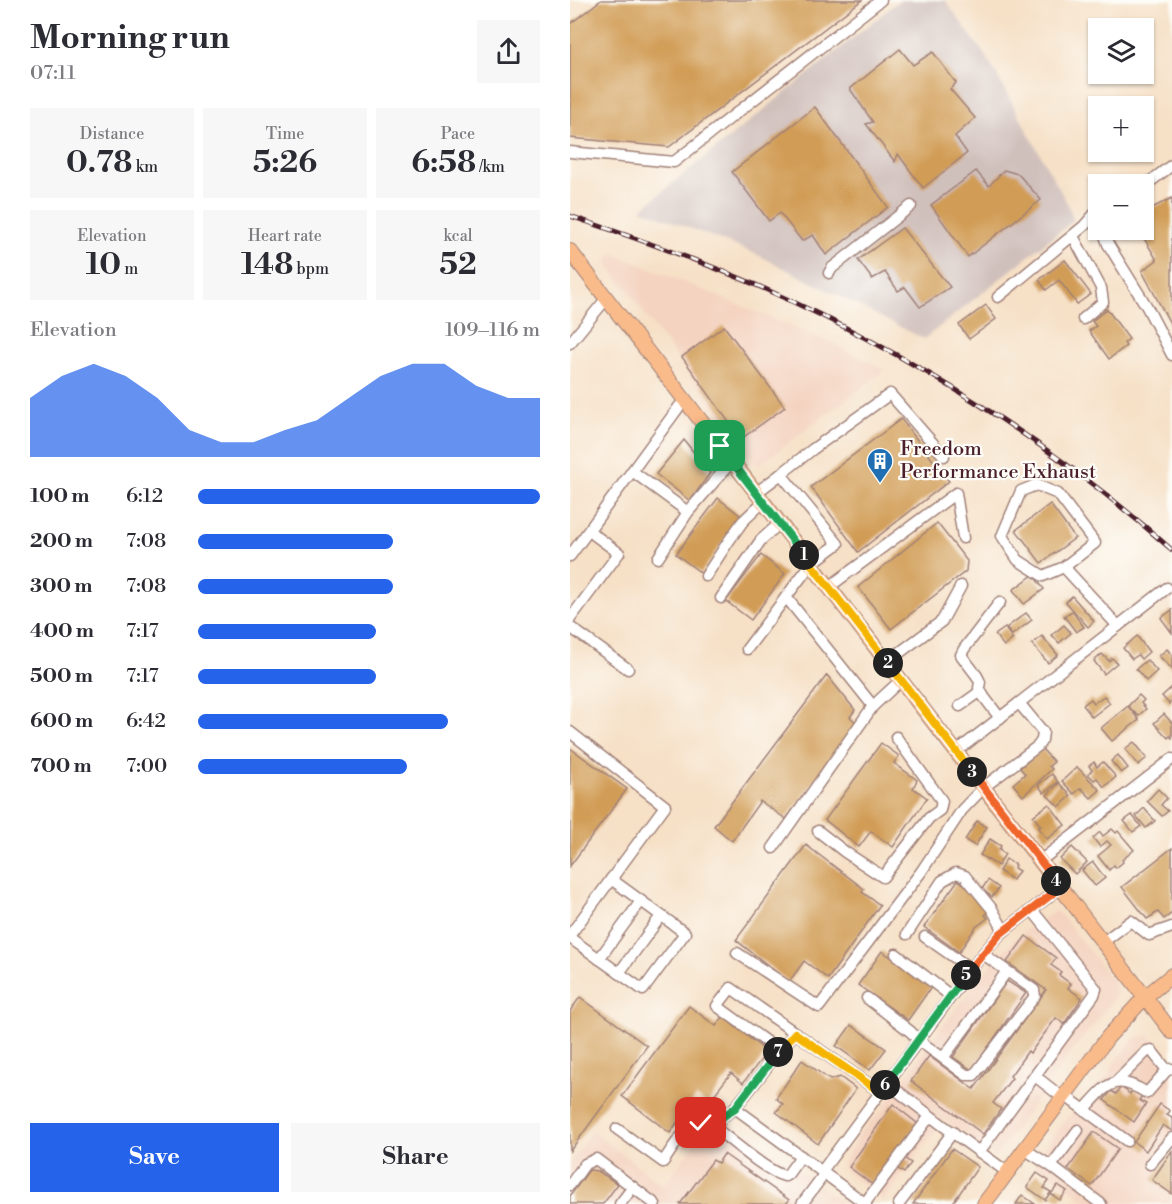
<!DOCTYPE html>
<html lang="en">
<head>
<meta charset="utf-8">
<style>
	body { margin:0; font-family:"Libre Bodoni",serif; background:#f7f7f7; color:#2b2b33; height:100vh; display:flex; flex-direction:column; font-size:22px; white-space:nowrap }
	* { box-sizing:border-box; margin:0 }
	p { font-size:20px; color:#7c7c81 }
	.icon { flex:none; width:33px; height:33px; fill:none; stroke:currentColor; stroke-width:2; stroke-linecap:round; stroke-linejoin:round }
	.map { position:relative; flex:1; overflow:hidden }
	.panel { display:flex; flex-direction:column; background:#fff; width:570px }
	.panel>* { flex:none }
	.controls { position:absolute; left:518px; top:18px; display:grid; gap:12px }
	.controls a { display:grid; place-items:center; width:66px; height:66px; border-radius:0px; background:#fff; box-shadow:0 2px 4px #0004; font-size:30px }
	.pin { position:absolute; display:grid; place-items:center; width:51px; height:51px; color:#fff; margin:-26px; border-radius:12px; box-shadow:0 3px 9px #0006 }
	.km { position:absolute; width:30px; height:30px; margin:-15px; border-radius:50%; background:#222; color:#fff; font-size:16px; line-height:30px; text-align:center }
	.round { display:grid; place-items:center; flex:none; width:63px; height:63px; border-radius:0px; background:#f7f7f7 }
	.head { display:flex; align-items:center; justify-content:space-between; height:102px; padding:0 30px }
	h1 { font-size:33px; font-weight:700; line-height:45px }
	.figures { display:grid; grid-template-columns:repeat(3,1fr); gap:9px; height:102px; padding:6px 30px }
	.figures div { display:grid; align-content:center; border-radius:0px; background:#f7f7f7; text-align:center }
	.figures b { font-size:30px; font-weight:700 }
	.figures small { font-size:16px; font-weight:400 }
	.figures p { font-size:16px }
	.chart { height:168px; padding:12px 30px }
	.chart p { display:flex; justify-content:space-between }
	.chart svg { width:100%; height:108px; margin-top:6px; fill:#2563eb; opacity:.7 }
	.primary-button { display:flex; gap:12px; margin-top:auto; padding:12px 30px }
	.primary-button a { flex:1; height:69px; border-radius:0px; background:#2563eb; color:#fff; font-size:24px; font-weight:700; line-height:69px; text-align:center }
	.primary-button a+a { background:#f7f7f7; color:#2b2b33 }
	ul { padding:0 30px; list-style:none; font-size:20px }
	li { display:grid; grid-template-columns:96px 72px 1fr; align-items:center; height:45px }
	li i { height:15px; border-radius:8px; background:#2563eb }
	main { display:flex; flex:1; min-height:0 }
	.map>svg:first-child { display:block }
	.built { fill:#f4d3c0 }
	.industrial { fill:#d0c0bc }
	.building { fill:#d19d56 }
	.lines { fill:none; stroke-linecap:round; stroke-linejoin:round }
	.minor-casing { stroke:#a08078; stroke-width:13 }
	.major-casing { stroke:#a08078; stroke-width:16 }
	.minor { stroke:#fff; stroke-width:10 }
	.major { stroke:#fabb8b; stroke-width:14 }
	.rail-casing { stroke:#4a1f2b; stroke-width:5 }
	.rail { stroke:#fdfcf7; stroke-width:3; stroke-dasharray:9; stroke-linecap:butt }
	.split-1-casing { stroke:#fff; stroke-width:12 }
	.split-2-casing { stroke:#fff; stroke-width:12 }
	.split-3-casing { stroke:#fff; stroke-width:12 }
	.split-4-casing { stroke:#fff; stroke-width:12 }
	.split-5-casing { stroke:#fff; stroke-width:12 }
	.split-6-casing { stroke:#fff; stroke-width:12 }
	.split-7-casing { stroke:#fff; stroke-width:12 }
	.split-8-casing { stroke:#fff; stroke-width:12 }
	.split-1 { stroke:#22a559; stroke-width:8 }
	.split-2 { stroke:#f5b400; stroke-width:8 }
	.split-3 { stroke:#f5b400; stroke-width:8 }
	.split-4 { stroke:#f0652b; stroke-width:8 }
	.split-5 { stroke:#f0652b; stroke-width:8 }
	.split-6 { stroke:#22a559; stroke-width:8 }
	.split-7 { stroke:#f5b400; stroke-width:8 }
	.split-8 { stroke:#22a559; stroke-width:8 }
	.labels { text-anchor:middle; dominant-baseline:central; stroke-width:4.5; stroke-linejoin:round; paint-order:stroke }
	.poi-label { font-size:20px; fill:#4a1f2b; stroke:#fdfcf7; text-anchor:start }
</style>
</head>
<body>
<main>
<section class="panel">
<div class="head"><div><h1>Morning run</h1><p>07:11</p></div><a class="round"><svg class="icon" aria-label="share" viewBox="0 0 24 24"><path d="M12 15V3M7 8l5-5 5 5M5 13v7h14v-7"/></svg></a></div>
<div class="figures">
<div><p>Distance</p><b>0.78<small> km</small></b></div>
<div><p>Time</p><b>5:26</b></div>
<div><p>Pace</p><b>6:58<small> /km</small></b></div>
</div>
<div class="figures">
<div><p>Elevation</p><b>10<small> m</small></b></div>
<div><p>Heart rate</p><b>148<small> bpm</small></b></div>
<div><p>kcal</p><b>52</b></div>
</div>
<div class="chart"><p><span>Elevation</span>109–116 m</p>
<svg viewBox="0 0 160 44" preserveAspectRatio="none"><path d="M0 44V20L10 11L20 6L30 11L40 20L50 33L60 38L70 38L80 33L90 29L100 20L110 11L120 6L130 6L140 15L150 20L160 20V44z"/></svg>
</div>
<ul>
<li><b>100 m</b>6:12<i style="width:100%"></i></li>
<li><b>200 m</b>7:08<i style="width:57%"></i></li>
<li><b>300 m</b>7:08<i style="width:57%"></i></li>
<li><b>400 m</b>7:17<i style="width:52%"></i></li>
<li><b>500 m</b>7:17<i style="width:52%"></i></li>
<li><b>600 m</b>6:42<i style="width:73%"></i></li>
<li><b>700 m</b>7:00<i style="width:61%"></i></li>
</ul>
<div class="primary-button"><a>Save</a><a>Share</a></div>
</section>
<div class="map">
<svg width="602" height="1204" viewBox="0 0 602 1204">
	<rect width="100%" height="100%" fill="#fdfcf7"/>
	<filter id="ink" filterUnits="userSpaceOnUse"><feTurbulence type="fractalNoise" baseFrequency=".0167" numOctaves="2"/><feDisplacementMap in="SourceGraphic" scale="12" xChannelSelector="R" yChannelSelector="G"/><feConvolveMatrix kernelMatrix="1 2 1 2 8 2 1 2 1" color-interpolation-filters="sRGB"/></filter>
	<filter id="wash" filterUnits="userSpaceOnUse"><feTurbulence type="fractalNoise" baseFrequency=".008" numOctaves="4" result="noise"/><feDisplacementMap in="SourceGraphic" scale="24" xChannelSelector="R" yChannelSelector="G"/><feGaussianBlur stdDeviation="1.35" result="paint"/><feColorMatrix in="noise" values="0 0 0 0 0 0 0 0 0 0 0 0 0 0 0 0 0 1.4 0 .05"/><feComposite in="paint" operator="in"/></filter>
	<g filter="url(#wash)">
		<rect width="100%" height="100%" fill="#f6e0c6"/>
		<g class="built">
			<polygon points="42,253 260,342 315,370 188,466 36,262"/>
			<polygon points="486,911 494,919 545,984 547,993 545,997 495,1061 425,1157 374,1120 313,1200 275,1171 272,1166 273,1163 291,1132 311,1112 342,1067 408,980 440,944 457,929"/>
			<polygon points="579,1035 602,1061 602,1204 521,1204 464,1163 499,1115 506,1110 519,1095 540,1073 542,1066 565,1038"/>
			<polygon points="146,1113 153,1122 182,1136 274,1204 0,1204 0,1162 22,1131 94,1186"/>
		</g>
		<polygon class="industrial" points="330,0 375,0 419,61 497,203 504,220 354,339 186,254 71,209"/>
		<g id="blocks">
			<g class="building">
				<polygon points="31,0 292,0 99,147 0,138 0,24"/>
				<polygon points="330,49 343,65 363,52 386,83 380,89 405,118 385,136 397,153 353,188 328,154 325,162 296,124 303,122 280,89"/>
				<polygon points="245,107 318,207 256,255 243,235 232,241 210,213 199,221 162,172"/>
				<polygon points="434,170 448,174 471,200 398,257 361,205 406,171 419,186"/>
				<polygon points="602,198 602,327 572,271 587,260 569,230 573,230 573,224 580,219 578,210"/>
				<polygon points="332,228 380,287 350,307 335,287 328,291 315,272 302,279 288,260"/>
				<polygon points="495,260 521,294 507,304 489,280 476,290 469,280"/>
				<polygon points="416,305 426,319 399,339 389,325"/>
				<polygon points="537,309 559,339 554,343 556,346 539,359 519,331 526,326 522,321"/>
				<polygon points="154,326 215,407 171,439 112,357"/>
				<polygon points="331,419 379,481 288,552 241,487"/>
				<polygon points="114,440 140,473 120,501 86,474"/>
				<polygon points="148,498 171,516 131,573 106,554"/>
				<polygon points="480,504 505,538 471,563 446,530"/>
				<polygon points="367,523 397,561 396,571 321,629 288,587"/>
				<polygon points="191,555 215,574 181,620 156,601"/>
				<polygon points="463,575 474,589 454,604 443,590"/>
				<polygon points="502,596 524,621 518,627 496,602"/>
				<polygon points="602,610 602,633 591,618"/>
				<polygon points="502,611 514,627 506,632 494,616"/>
				<polygon points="456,613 462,620 442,635 436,628"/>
				<polygon points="494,625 501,633 489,643 482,635"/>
				<polygon points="435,628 443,639 434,646 425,635"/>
				<polygon points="472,636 488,655 478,663 462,644"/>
				<polygon points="567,636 579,652 571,659 568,655 562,659 553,648"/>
				<polygon points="597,649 602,655 602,669 589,656"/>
				<polygon points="532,654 539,661 542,658 547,663 534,674 524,661"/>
				<polygon points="577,660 587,671 576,681 566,669"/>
				<polygon points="257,675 285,710 280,717 288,724 216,819 190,801 162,841 144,826"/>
				<polygon points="602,687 602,701 599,704 592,696"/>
				<polygon points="569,695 574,700 571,703 576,709 568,716 558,706"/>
				<polygon points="534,696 540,703 522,717 513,705 521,699 524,703"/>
				<polygon points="558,706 569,720 542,741 531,728"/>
				<polygon points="594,714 602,723 602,738 600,736 598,738 584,723"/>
				<polygon points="564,742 577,758 568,765 555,749"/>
				<polygon points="311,743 329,756 324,763 347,780 343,788 357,798 323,847 301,831 289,847 255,820"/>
				<polygon points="0,748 57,789 0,866"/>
				<polygon points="472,749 484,762 479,766 482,769 453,796 443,784 455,774 450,768"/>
				<polygon points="548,755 558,768 551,773 541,761"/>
				<polygon points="524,762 527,767 533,762 546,777 534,787 527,778 524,780 518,774 522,770 519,766"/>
				<polygon points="507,767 530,790 521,798 511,788 504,794 492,781"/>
				<polygon points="482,774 488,782 474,793 468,785"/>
				<polygon points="489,783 501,796 489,807 477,795"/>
				<polygon points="588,789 597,798 591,805 598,811 592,816 577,801"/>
				<polygon points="479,804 495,825 477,839 468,828 471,826 463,816"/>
				<polygon points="574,808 585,821 576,828 566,816"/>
				<polygon points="562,815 571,826 563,832 554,821"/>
				<polygon points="407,821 417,827 405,846 395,840"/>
				<polygon points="542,829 546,833 548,831 564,850 552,860 553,862 546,868 544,865 539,870 528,856 541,845 537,841 530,847 523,838 530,832 533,836"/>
				<polygon points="420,839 431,846 429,850 435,854 428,866 410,855"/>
				<polygon points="236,845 294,889 292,892 310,905 258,979 234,961 219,982 166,940"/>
				<polygon points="502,847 517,862 505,874 490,859"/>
				<polygon points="602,848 602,913 594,919 588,912 577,919 552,887"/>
				<polygon points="436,859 445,865 444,868 449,871 443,880 429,871"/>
				<polygon points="523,862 535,878 525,886 512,870"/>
				<polygon points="388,880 405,892 420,911 415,915 418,918 406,927 389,952 354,927"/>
				<polygon points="418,880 429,888 422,897 412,889"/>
				<polygon points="456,936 486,958 481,965 491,972 489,975 501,984 498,988 512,998 494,1024 486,1018 460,1053 458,1051 440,1076 442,1078 423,1103 431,1109 413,1134 341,1081 359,1056 404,1089 476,990 437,962"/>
				<polygon points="312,951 362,986 338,1020 288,985"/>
				<polygon points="437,981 456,993 402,1070 383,1057"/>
				<polygon points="10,997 77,1046 0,1151 0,1011"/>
				<polygon points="119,1006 146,1026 153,1017 197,1052 173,1083 161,1073 137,1104 126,1096 100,1133 52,1096"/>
				<polygon points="281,1025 316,1049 300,1070 266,1046"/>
				<polygon points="232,1060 260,1080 270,1077 286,1089 248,1144 206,1112 213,1104 206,1098"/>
				<polygon points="551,1087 560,1094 563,1089 572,1096 569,1100 576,1104 564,1122 534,1100 541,1091 546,1094"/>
				<polygon points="323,1104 348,1124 303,1185 279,1167"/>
				<polygon points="590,1104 600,1111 597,1115 602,1118 602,1131 593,1125 576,1151 564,1142"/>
				<polygon points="524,1132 548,1149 522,1186 498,1169"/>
				<polygon points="382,1149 408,1167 382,1204 343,1204"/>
				<polygon points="602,1151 602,1194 582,1180"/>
				<polygon points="154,1154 219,1200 216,1204 110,1204 143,1160 148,1163"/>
				<polygon points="334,1158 341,1163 334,1173 327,1168"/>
				<polygon points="19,1170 28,1171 48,1184 33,1204 0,1204 0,1196"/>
				<polygon points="467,1173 479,1181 474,1188 481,1192 475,1200 457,1187"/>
				<polygon points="488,1185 497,1191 490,1200 481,1194"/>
				<polygon points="452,1195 465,1204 446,1204"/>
			</g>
		</g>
	</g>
	<g filter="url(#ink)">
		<use href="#blocks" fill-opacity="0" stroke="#a08078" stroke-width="1.5"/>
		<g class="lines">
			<g class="minor-casing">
				<g id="minor">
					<polyline points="0,152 104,162 311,0"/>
					<polyline points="573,187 602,165"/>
					<polyline points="533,230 538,244 577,307 602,355"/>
					<polyline points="503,236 531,288 533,302 513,319"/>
					<polyline points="259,273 262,268 341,206"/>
					<polyline points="428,297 514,226 528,210"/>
					<polyline points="0,343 36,299"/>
					<polyline points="62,471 118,512 162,461"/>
					<polyline points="211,474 243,449 320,394 374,456"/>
					<polyline points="186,493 211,474 268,544 241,564 216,597 303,706"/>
					<polyline points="0,556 114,400"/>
					<polyline points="88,558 118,512"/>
					<polyline points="494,567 525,543 488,494 466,485 451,491 432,536 448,560 473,576 494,567 548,626"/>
					<polyline points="136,576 158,542 173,521 193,502"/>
					<polyline points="259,587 386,493 393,538"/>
					<polyline points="151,598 191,540 210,523"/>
					<polyline points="430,602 394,649 391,655 407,676 410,682 409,688 414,697 430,718"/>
					<polyline points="0,619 49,553 19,531"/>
					<polyline points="0,627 58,669"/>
					<polyline points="177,649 216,597"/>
					<polyline points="317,662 372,621 391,586"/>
					<polyline points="390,706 411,691"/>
					<polyline points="0,732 95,806 0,935"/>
					<polyline points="387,751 597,588"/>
					<polyline points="248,831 275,852 313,877 359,818 370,810 372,801 326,737"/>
					<polyline points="203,848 303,706 331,680"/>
					<polyline points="470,861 602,759"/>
					<polyline points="337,934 372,881 386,873 395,876 422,909 434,931"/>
					<polyline points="355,937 401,969"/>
					<polyline points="0,938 73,990 115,933 41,879"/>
					<polyline points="533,942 561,921 579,935 602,927"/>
					<polyline points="167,953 249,1007 351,872 392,810 414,787 468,746 472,740 473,732 449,703"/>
					<polyline points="326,954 381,996"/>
					<polyline points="413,954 464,990 465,996 404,1075 396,1075 373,1058 437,971"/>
					<polyline points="29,959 71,901"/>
					<polyline points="49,973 91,916"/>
					<polyline points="297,998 341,1032 348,1040 373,1058"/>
					<polyline points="209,1051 225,1033"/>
					<polyline points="465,1076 493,1098"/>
					<polyline points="547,1081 577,1051 581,1050 597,1070"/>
					<polyline points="317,1083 371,1124 437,1172"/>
					<polyline points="494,1095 557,1141"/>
					<polyline points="165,1108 296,1204"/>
					<path d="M 514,1110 C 537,1085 543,1072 577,1093 L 597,1070 L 602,1069"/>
					<path d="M 47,1129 L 93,1162 C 103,1148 112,1130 129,1124 C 135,1122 142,1122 148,1122"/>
					<polyline points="454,1149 481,1166 508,1130"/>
					<polyline points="409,1152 524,995 526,989 462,910"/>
					<path d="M 231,1156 L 218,1174 L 215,1176 C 199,1173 163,1142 149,1131 L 147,1125 C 151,1115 161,1113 167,1105 C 182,1088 195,1069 209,1051 L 147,1006 L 161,988 L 310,1092"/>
					<polyline points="580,1164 602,1138"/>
					<polyline points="481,1166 531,1204"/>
					<polyline points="252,1171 408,960 430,934 491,887"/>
					<polyline points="0,1185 15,1164 26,1159 85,1204"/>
					<polyline points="295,1203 360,1116"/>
					<polyline points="50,1204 63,1187"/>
					<polyline points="232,1204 255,1173"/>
					<polyline points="329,1204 383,1132"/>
				</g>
			</g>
			<g class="major-casing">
				<g id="major">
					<polyline points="0,251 602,1032"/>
					<polyline points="414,1204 538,1037 575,997 602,975"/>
				</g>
			</g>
			<use href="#minor" class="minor"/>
			<use href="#major" class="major"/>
			<g class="rail-casing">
				<path id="rail" d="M 0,216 C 66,238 132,261 195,289 C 341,354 483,444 602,550"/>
			</g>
			<use href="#rail" class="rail"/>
		</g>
	</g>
	<g class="lines" filter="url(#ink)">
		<g class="split-1-casing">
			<polyline id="split-1" points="150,446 234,555"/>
		</g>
		<g class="split-2-casing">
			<polyline id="split-2" points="234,555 318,663"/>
		</g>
		<g class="split-3-casing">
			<polyline id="split-3" points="318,663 402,772"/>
		</g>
		<g class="split-4-casing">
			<polyline id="split-4" points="402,772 486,881"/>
		</g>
		<g class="split-5-casing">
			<polyline id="split-5" points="396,975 408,960 430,934 491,887 486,881"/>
		</g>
		<g class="split-6-casing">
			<polyline id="split-6" points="315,1085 396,975"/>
		</g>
		<g class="split-7-casing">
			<polyline id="split-7" points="208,1052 225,1033 310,1092 315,1085"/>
		</g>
		<g class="split-8-casing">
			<polyline id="split-8" points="131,1123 148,1122 151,1118 165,1108 208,1052"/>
		</g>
		<use href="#split-1" class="split-1"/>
		<use href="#split-2" class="split-2"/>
		<use href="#split-3" class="split-3"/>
		<use href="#split-4" class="split-4"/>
		<use href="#split-5" class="split-5"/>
		<use href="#split-6" class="split-6"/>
		<use href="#split-7" class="split-7"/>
		<use href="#split-8" class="split-8"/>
	</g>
	<defs>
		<g id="building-pin" transform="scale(1.35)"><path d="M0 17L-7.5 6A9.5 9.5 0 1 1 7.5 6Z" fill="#1f6fb2" stroke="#fdfcf7"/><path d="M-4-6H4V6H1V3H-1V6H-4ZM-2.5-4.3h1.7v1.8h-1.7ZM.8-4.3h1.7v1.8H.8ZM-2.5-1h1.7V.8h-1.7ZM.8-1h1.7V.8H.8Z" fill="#fff"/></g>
	</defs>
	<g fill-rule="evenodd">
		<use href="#building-pin" x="310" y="461"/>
	</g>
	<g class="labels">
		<g class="poi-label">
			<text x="330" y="449">Freedom<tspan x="330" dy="23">Performance Exhaust</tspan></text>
		</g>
	</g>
</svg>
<div class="controls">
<a><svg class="icon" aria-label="layers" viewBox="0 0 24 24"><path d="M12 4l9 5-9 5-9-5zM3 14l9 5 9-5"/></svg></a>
<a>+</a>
<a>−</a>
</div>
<div class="pin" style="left:150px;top:446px;background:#1e9e55"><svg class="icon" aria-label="arrive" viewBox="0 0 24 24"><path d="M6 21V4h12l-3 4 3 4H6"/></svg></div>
<div class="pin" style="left:131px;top:1123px;background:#d93025"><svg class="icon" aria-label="check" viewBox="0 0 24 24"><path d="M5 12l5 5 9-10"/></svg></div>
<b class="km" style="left:234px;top:555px">1</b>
<b class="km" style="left:318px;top:663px">2</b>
<b class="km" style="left:402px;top:772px">3</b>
<b class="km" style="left:486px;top:881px">4</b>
<b class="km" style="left:396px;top:975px">5</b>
<b class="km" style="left:315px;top:1085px">6</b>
<b class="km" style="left:208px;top:1052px">7</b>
</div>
</main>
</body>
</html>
